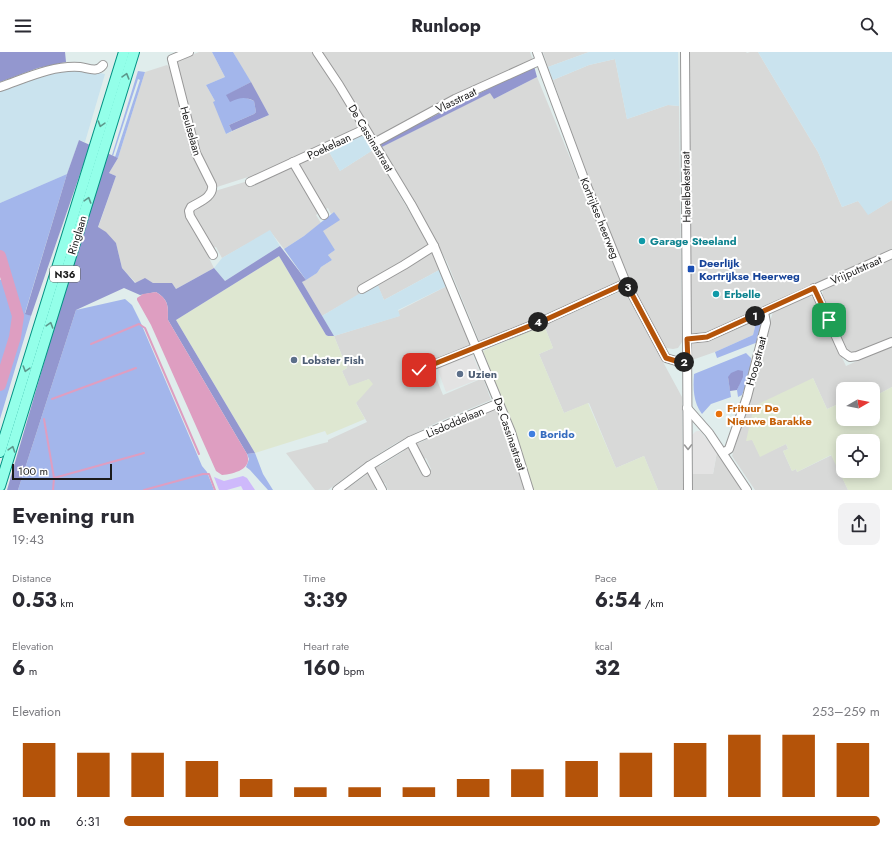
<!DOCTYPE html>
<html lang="en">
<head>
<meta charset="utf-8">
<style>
	body { margin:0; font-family:Jost,sans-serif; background:#f2f2f3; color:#2b2b33; height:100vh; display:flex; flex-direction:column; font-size:15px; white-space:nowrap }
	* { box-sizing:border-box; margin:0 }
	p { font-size:13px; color:#7c7c81 }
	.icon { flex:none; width:22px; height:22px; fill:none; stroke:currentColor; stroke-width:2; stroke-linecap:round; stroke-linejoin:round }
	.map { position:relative; height:438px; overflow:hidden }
	.details { display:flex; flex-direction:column; background:#fff; flex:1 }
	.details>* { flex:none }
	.needle { width:26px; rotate:81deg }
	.buttons { position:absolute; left:836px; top:330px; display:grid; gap:8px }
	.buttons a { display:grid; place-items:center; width:44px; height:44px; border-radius:8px; background:#fff; box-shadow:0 2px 10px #0003; font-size:20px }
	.scale { position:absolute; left:12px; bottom:10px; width:100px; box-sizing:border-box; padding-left:4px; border:2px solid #1b1b1b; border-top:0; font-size:11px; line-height:14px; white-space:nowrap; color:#1b1b1b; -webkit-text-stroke:3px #fff; paint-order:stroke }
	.pin { position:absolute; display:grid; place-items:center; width:34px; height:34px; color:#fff; margin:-17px; border-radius:8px; box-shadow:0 2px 6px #0006 }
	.km { position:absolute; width:20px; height:20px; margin:-10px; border-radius:50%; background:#222; color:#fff; font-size:11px; line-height:20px; text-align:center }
	.round { display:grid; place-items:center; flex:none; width:42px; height:42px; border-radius:8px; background:#f2f2f3 }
	.head { display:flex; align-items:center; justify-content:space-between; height:68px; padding:0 12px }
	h1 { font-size:22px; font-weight:700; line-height:30px }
	.figures { display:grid; grid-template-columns:repeat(3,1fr); gap:6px; height:68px; padding:4px 12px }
	.figures div { display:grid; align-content:center }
	.figures b { font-size:20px; font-weight:700 }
	.figures small { font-size:11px; font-weight:400 }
	.figures p { font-size:11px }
	.chart { height:112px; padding:8px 12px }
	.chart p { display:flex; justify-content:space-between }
	.chart svg { width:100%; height:72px; margin-top:4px; stroke:#b45309; stroke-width:6 }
	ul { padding:0 12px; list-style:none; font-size:13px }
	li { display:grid; grid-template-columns:64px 48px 1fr; align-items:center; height:30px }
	li i { height:10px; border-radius:5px; background:#b45309 }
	header { display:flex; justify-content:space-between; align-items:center; height:52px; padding:0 12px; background:#fff; font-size:18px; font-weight:700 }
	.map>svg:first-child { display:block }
	.residential { fill:#d8d9d8 }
	.industrial { fill:#dee7d1; fill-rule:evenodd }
	.farmland { fill:#cae3ee }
	.grass { fill:#a3b6eb }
	.forest { fill:#9397cf }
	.park { fill:#ceb9fb }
	.parking { fill:#e3e3e3 }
	.water { fill:#de9ec1 }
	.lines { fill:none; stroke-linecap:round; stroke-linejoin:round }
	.stream { stroke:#de9ec1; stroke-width:2 }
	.river { stroke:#de9ec1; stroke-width:12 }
	.minor-casing { stroke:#989898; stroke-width:10 }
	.major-casing { stroke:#009283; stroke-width:12 }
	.minor { stroke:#fff; stroke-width:8 }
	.major { stroke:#93ffe9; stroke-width:10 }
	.oneway { stroke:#5d988c }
	.oneway2 { stroke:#989898 }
	.route-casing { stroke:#fff; stroke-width:8 }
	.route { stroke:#b45309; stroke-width:5 }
	.culture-dot { fill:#0f9aa8; stroke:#fff; stroke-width:1.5 }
	.transit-dot { fill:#1a4fb4; stroke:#fff; stroke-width:1.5 }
	.service-dot { fill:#5c6f8a; stroke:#fff; stroke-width:1.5 }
	.food-dot { fill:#e8710a; stroke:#fff; stroke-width:1.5 }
	.shop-dot { fill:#3f7fe0; stroke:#fff; stroke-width:1.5 }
	.labels { text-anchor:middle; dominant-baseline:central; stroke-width:4; stroke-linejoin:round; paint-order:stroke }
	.shield { fill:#fff; stroke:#5f5f5f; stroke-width:1 }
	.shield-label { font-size:10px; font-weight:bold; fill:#1b1b1b }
	.street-label { font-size:11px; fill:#1b1b1b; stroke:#fff }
	.culture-label { font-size:11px; font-weight:bold; fill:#0d838f; stroke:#fff; text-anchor:start }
	.transit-label { font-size:11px; font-weight:bold; fill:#164399; stroke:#fff; text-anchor:start }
	.service-label { font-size:11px; font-weight:bold; fill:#4e5e75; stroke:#fff; text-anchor:start }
	.food-label { font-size:11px; font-weight:bold; fill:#c56008; stroke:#fff; text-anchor:start }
	.shop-label { font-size:11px; font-weight:bold; fill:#366cbe; stroke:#fff; text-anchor:start }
</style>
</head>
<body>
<header><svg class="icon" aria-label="menu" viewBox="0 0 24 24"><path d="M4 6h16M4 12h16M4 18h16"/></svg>Runloop<svg class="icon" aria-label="search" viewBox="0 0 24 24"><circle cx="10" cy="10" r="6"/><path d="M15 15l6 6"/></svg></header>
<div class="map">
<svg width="892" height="438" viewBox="0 0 892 438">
	<rect width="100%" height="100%" fill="#e0edec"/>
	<g class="residential">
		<polygon points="199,0 212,0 225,25 206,33 215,49 226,82 269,63 233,0 314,0 358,71 358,75 356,79 250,128 248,125 217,135 215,133 200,102 177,9"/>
		<polygon points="321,0 530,0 533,8 375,86"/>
		<polygon points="543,0 589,0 548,15"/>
		<polygon points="689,0 746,0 747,1 750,0 758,0 818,100 842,155 858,149 869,162 892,148 892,198 702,283 691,284 688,134"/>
		<polygon points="615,7 627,67 668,53 679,54 682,290 678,296 673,297 666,296 634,242 583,112 553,28 589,13"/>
		<polygon points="167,13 170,16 210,138 187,163 214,216 176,237 172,231 153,231 145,227 136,231 122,216 116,191 98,176 116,124 109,121 118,106 145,20"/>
		<polygon points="537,25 620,228 618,232 480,291 447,210 412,145 382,95 491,40 494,47"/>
		<polygon points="328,98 340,119 373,98 426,188 441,217 384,248 377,232 322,264 302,230 317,221 321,215 332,208 328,203 335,198 322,179 334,160 331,162 328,156 324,158 299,113 300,110"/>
		<polygon points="291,115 294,116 320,160 316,163 321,171 304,184 284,197 270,179 222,206 216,195 212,196 192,162 192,158 214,143 215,139 248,129 251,135"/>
		<polygon points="892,207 892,287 852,303 846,299 822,247 823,238 826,235"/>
		<polygon points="447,234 472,291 470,295 405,321 408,327 433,318 443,343 483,326 491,348 438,370 396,391 366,410 328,438 315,438 286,401 328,390 328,388 367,370 356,351 369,327 349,335 342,319 347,316 334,284 399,264 398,259"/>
		<polygon points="624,238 682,345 683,438 658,438 644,404 616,416 589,351 564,361 539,302 553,296 544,273"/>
		<polygon points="810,244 814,246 817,252 846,314 892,293 892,335 873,345 873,337 843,337 843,350 827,357 813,326 746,389 752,387 760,404 786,392 788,397 783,399 792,419 796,417 797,420 832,403 848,438 755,438 732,404 762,310 758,308 773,260 806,245"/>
		<polygon points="752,268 755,275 753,283 715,300 692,308 691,290"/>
		<polygon points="496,356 507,379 516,413 520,413 527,438 388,438 385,431 381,432 374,415 378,412 380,414 404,399 403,397 407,395 409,396 418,410 416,412 422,423 431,417 426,406 422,408 416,391 418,389 419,391 434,384 435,380"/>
		<polygon points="717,400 743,438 693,438 693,422 713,422"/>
		<polygon points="367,420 377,434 375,436 375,438 342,438 346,434 348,436 366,423 365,421"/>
	</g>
	<g class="industrial">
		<polygon points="279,204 326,283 328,284 334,284 347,316 342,319 349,334 369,327 373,332 356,351 365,367 327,383 325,379 255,401 176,268"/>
		<polygon points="544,273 553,296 539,302 564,361 588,351 616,416 644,404 658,438 532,438 515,381 483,299"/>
		<path d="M 813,326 L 827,357 L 843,350 L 843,367 L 873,367 L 873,345 L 892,335 L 892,438 L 848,438 L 831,403 L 797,420 L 796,417 L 792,419 L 783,399 L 788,397 L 786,392 L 760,405 L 752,388 L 746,389 L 754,354 ZM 843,389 L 873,389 L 873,419 L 843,419 Z"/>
	</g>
	<g class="farmland">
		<polygon points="589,0 678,0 679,54 668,53 627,67 615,7 589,13 553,28 548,15"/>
		<polygon points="758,0 892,0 892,148 868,163 858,149 842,155 818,100"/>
		<polygon points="84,18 105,22 85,90 79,88 67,122 0,151 0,37 52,21"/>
		<polygon points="359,84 363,84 365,86 373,98 340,119 328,98"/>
		<polygon points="270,178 280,194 225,229 214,216 222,206"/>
		<polygon points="441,217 447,234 398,258 400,264 334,284 322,264 377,231 384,248"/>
	</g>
	<g class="grass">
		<polygon points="212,0 233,0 251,30 227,43 244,45 254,49 256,60 254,62 229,73 232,79 226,82 213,50 215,49 206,33 225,25"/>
		<polygon points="138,19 145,20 118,106 115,105 140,28 138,27 113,104 112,103"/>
		<polygon points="67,122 25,261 31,264 0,367 0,339 15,290 19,275 20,263 5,212 0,199 0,151"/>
		<polygon points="334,160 340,168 323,179 335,198 328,203 332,208 321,215 317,221 306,228 284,197 304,184"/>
		<polygon points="4,226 16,264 15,274 0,325 0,228"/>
		<polygon points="125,247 132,253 140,269 202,414 207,420 214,438 18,438 76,258"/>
		<polygon points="761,264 764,266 758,290 717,306 715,300 753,283 755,275 752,268"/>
		<path d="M 746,301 L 751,306 C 751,319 747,331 742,343 L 738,345 L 737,338 L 739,333 L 728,325 L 731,345 L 711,352 L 702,362 C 693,350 693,336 694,322 Z"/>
		<polygon points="255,401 263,422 273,438 268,438 250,418 246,415 249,407 247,402"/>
	</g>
	<g class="forest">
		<polygon points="0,0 65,0 66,10 38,16 0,30"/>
		<polygon points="534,14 537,25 494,47 490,41 382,95 380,91"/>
		<path d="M 251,30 L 269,63 L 232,79 L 229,73 L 254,62 L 256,60 L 254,49 C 244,44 240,46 230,50 L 226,43 Z"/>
		<polygon points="79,88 90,93 31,264 25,262 67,122"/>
		<path d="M 107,101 L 118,106 L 109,121 L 116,124 L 98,175 L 106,180 L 116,191 L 122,216 L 135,231 L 145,226 L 153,231 L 172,231 L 176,237 L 214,216 L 225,229 L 280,194 L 306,228 L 302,230 L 334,284 L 328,284 L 326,283 L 279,204 L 176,268 L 255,401 L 247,402 L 168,268 C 168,254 169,248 156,240 L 140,243 L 124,236 L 76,258 L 18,438 L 7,438 L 48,297 Z"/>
		<polygon points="738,318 743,319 743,325 737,338 730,339 728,325 731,321"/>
	</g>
	<polygon class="park" points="243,424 247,426 255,438 243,438 241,434 227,438 219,438 214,425 224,429"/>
	<g class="parking">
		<polygon points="472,301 482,326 446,340 437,316"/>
		<polygon points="697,379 700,379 717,400 713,422 693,422 692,383 695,380"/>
	</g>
	<path class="water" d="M 156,240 C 169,248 168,254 168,268 L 247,402 C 253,417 234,422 222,423 L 216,419 L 151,273 L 137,248 L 137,246 L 143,242 Z"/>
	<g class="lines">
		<g class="stream">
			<polyline points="91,292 139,272 145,276 199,402"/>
			<polyline points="52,347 136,316"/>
			<polyline points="44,367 54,426 53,438"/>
			<polyline points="54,426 144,401"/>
			<polyline points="144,438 203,422 209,422 215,438"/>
		</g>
		<polyline class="river" points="0,204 18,264 15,285 0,333"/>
		<g class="minor-casing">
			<g id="minor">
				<path d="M 189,0 L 172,7 L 196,101 L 212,133 C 214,145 199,150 191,155 L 189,159 L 190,164 L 213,203"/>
				<polyline points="317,0 339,33 411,152 434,194 511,380 529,438"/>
				<polyline points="537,0 583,124 626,231 666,306 676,309 688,310"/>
				<polyline points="685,0 688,438"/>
				<path d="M 0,35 C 26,26 52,13 80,15 C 88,16 97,21 103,13"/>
				<polyline points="374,91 455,47 539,9"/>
				<polyline points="293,110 324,163"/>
				<polyline points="250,130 365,77"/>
				<polyline points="814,236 843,300 850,305 857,304 892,290"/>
				<polyline points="362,237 404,213 434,194"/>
				<polyline points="687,287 707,285 892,202"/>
				<polyline points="411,322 547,267 626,231"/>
				<polyline points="687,356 709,381 747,438"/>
				<polyline points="410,389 426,420"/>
				<polyline points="723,401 729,397 747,345 766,271 764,260"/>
				<polyline points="369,414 382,438"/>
				<polyline points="337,438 369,414 410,389 451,371 499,351"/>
			</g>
		</g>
		<g class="major-casing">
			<g id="major">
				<polyline points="0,400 124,0"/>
				<polyline points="0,434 134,0"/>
			</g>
		</g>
		<use href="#minor" class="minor"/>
		<use href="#major" class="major"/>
	</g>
	<defs><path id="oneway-chevron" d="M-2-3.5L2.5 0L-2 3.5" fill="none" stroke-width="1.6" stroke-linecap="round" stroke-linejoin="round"/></defs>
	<g class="oneway">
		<use href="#oneway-chevron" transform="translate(126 24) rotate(-74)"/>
		<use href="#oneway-chevron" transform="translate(101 72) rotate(107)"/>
		<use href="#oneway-chevron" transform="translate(88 148) rotate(-73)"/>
		<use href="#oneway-chevron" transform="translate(50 273) rotate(-73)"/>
		<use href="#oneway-chevron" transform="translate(26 317) rotate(107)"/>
		<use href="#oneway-chevron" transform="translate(12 397) rotate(-72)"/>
	</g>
	<use class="oneway2" href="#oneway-chevron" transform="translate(688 395) rotate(89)"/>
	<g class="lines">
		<g class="route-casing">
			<polyline id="route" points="419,318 547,267 626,231 666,306 676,309 688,310 687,287 707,285 814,236 829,268"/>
		</g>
		<use href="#route" class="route"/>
	</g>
	<g class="culture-dot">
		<circle cx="642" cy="189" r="4"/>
		<circle cx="716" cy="242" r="4"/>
	</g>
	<rect class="transit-dot" x="687" y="213" width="8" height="8" rx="2"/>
	<g class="service-dot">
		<circle cx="294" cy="308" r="4"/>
		<circle cx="460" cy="322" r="4"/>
	</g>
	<circle class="food-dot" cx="719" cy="362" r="4"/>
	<circle class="shop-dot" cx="532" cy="382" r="4"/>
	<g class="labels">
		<rect class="shield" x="50" y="214" width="30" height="16" rx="3"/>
		<g class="shield-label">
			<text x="65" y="222">N36</text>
		</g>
		<g class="street-label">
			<text transform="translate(456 48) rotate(-26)">Vlasstraat</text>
			<text transform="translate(191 79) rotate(74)">Heulselaan</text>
			<text transform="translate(371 86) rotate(59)">De Cassinastraat</text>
			<text transform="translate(329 94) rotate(-25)">Poekelaan</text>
			<text transform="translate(686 135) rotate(-91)">Harelbekestraat</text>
			<text transform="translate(600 166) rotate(68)">Kortrijkse heerweg</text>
			<text transform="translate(77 183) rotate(-73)">Ringlaan</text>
			<text transform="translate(856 218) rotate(-24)">Vrijputstraat</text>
			<text transform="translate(756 309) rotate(-75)">Hoogstraat</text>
			<text transform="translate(455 370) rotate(-23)">Lisdoddelaan</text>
			<text transform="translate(510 382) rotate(71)">De Cassinastraat</text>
		</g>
		<g class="culture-label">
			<text x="650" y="189">Garage Steeland</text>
			<text x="724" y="242">Erbelle</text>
		</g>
		<g class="transit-label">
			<text x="699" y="211">Deerlijk<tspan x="699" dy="13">Kortrijkse Heerweg</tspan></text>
		</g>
		<g class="service-label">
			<text x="302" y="308">Lobster Fish</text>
			<text x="468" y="322">Uzien</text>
		</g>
		<g class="food-label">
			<text x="727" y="356">Frituur De<tspan x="727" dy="13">Nieuwe Barakke</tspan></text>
		</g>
		<g class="shop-label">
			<text x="540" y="382">Borido</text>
		</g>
	</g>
</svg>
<div class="buttons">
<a><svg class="needle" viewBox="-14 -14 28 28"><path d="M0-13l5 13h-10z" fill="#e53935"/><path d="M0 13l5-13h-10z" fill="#7c7c81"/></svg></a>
<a><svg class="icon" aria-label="locate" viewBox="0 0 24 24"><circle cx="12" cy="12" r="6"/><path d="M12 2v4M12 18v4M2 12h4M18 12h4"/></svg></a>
</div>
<div class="scale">100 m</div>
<div class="pin" style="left:829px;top:268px;background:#1e9e55"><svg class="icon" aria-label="arrive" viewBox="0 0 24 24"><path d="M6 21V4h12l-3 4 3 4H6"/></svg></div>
<div class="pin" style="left:419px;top:318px;background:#d93025"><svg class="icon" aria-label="check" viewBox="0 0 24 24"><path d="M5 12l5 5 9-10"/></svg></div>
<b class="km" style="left:755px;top:264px">1</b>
<b class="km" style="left:684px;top:310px">2</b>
<b class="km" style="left:628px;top:235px">3</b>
<b class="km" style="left:538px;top:270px">4</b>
</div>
<section class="details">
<div class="head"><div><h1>Evening run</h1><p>19:43</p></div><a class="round"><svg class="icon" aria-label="share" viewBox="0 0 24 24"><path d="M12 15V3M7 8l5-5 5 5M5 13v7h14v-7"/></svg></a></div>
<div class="figures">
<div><p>Distance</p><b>0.53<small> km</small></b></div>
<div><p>Time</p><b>3:39</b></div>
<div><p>Pace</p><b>6:54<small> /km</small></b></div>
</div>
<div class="figures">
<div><p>Elevation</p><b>6<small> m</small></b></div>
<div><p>Heart rate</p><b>160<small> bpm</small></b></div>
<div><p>kcal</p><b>32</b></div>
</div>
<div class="chart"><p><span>Elevation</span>253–259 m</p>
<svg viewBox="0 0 160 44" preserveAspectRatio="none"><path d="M5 44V11M15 44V17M25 44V17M35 44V22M45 44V33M55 44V38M65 44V38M75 44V38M85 44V33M95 44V27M105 44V22M115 44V17M125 44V11M135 44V6M145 44V6M155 44V11"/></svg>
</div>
<ul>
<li><b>100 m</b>6:31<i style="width:100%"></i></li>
</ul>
</section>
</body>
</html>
